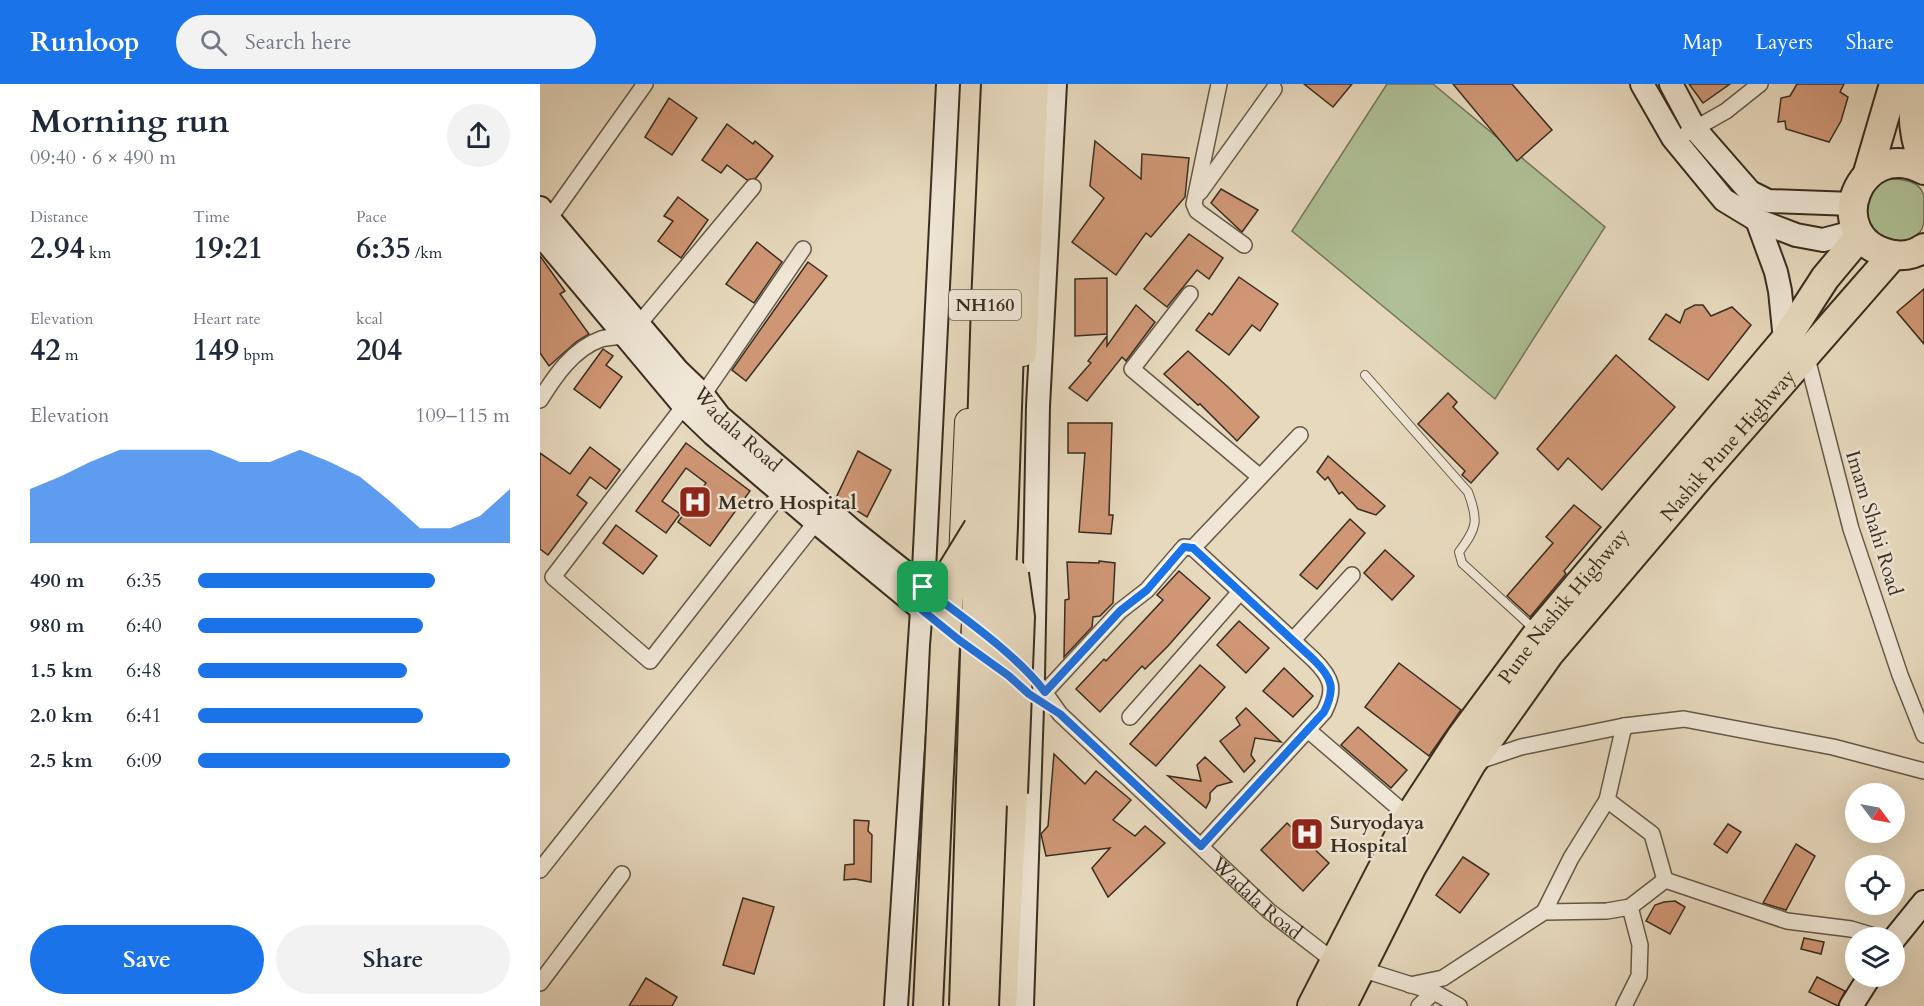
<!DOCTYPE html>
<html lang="en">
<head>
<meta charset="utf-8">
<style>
	body { margin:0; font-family:Cardo,serif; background:#f2f2f3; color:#1f2937; height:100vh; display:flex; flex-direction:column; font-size:22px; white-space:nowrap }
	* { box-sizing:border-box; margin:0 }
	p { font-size:20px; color:#747a83 }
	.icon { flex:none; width:33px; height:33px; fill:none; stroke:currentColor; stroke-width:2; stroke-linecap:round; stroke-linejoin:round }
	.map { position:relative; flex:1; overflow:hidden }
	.sheet { display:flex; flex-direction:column; background:#fff; width:540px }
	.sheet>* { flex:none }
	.needle { width:39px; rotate:122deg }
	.buttons { position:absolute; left:1305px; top:699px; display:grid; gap:12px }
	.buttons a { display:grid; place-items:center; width:60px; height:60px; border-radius:50%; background:#fff; box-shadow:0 6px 24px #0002; font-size:30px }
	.pin { position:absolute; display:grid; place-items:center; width:51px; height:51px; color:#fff; margin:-26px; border-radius:12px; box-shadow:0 3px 9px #0006 }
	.round { display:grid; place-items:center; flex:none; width:63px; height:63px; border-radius:32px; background:#f2f2f3 }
	.head { display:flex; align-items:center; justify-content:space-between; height:102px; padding:0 30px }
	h1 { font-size:33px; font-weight:700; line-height:45px }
	.figures { display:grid; grid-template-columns:repeat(3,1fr); gap:9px; height:102px; padding:6px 30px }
	.figures div { display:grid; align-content:center }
	.figures b { font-size:30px; font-weight:700 }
	.figures small { font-size:16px; font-weight:400 }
	.figures p { font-size:16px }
	.chart { height:168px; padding:12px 30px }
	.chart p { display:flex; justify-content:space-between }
	.chart svg { width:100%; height:108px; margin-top:6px; fill:#1a73e8; opacity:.7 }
	.cta { display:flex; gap:12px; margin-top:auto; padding:12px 30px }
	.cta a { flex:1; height:69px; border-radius:36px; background:#1a73e8; color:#fff; font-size:24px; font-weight:700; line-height:69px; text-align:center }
	.cta a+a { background:#f2f2f3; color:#1f2937 }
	ul { padding:0 30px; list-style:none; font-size:20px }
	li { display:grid; grid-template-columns:96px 72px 1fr; align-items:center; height:45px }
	li i { height:15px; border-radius:8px; background:#1a73e8 }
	header { display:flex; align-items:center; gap:36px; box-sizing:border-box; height:84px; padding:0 30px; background:#1a73e8; color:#fff }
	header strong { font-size:28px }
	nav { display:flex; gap:33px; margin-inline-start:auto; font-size:21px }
	.search { width:420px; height:54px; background:#f2f2f3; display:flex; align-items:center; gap:15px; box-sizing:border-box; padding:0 21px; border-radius:33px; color:#747a83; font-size:22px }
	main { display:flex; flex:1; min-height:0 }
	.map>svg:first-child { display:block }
	.green { fill:#afc096; stroke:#74765a; stroke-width:1.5 }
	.building { fill:#d09776; stroke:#392d1f; stroke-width:1.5 }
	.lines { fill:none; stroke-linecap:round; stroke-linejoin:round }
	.lane-casing { stroke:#645847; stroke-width:10 }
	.street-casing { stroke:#645847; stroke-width:18 }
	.secondary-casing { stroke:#392d1f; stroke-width:26 }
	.primary-casing { stroke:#392d1f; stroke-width:28 }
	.highway-casing { stroke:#392d1f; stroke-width:32 }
	.lane { stroke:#efe6d5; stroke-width:8 }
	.street { stroke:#efe6d5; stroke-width:15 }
	.secondary { stroke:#efe6d5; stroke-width:22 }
	.primary { stroke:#e7d9be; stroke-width:26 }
	.highway { stroke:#e7d9be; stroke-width:28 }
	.highway-bridge-casing { stroke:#392d1f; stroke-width:32; stroke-linecap:butt }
	.highway-bridge { stroke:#e7d9be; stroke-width:28 }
	.route-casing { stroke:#fff; stroke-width:12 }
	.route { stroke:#1a73e8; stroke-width:8 }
	.labels { text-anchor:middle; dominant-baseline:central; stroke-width:5; stroke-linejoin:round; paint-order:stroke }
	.shield { fill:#efe6d5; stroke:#706456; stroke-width:1.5 }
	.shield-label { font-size:18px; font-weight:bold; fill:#392d1f }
	.street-label { font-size:20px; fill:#392d1f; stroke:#efe6d5 }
	.poi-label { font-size:20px; font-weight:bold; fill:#392d1f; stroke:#efe6d5; text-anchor:start }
</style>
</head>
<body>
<header>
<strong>Runloop</strong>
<div class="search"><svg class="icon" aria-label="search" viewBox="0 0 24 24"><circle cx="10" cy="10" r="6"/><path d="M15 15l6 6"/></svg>Search here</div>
<nav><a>Map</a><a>Layers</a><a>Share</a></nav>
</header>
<main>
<section class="sheet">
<div class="head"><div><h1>Morning run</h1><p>09:40 · 6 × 490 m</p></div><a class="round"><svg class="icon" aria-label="share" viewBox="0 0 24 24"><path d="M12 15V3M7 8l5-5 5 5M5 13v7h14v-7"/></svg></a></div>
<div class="figures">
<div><p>Distance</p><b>2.94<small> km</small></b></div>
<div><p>Time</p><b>19:21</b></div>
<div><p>Pace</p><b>6:35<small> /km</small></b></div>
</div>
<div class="figures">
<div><p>Elevation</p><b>42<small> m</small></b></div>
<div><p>Heart rate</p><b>149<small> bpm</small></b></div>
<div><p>kcal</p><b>204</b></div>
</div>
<div class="chart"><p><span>Elevation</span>109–115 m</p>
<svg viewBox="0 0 160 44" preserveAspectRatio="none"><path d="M0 44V22L10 17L20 11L30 6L40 6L50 6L60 6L70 11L80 11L90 6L100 11L110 17L120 27L130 38L140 38L150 33L160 22V44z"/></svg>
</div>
<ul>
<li><b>490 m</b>6:35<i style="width:76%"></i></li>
<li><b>980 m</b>6:40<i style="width:72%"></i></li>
<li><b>1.5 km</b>6:48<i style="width:67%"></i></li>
<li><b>2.0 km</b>6:41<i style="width:72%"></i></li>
<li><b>2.5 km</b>6:09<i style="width:100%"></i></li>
</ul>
<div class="cta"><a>Save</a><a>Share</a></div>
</section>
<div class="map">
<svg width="1384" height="922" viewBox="0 0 1384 922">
	<rect width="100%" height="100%" fill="#e7d9be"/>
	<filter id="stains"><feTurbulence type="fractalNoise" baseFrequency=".00333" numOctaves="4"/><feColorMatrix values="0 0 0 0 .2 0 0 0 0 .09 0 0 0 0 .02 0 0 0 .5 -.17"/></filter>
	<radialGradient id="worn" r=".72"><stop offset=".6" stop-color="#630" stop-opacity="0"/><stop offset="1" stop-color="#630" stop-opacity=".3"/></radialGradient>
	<g class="green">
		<polygon points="847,0 893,0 1065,143 955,315 752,147"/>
		<path d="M 1349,95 C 1361,95 1380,96 1384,112 C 1384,117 1384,125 1384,130 C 1384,137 1384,143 1380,148 C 1369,161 1345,161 1333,148 C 1322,136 1323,118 1333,105 C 1337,101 1344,98 1349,95 Z"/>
	</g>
	<g class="building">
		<polygon points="764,0 812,0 793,23"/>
		<polygon points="913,0 972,0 1012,46 977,77"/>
		<polygon points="1149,0 1190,0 1163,19"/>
		<polygon points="1257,0 1304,0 1300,8 1308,13 1301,37 1289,58 1246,45 1245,37 1238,38 1241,14 1250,12"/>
		<polygon points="129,14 157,34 132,71 105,53"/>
		<polygon points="187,40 213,60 215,57 233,72 216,94 207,96 187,81 181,89 162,76"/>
		<polygon points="555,57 601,95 602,70 649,74 645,113 611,153 606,149 576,191 532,158 564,114 550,102"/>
		<polygon points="681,105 718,126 702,148 671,119"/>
		<polygon points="138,113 168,136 141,174 118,157 133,137 124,132"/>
		<polygon points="649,150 683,174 669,195 657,186 627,223 604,205"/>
		<polygon points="217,158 242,178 214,219 186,200"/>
		<polygon points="0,172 25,207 20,210 49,250 36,258 9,282 0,269"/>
		<polygon points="268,178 287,192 206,297 192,286"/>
		<polygon points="699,193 738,220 720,247 712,241 689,271 656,246 669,229 672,231"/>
		<polygon points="567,194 567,250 535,252 535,195"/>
		<polygon points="1384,205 1384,260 1357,228"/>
		<polygon points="596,221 615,238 586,277 582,273 547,317 529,304 551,279 548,277 567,252 567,262"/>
		<polygon points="1155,221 1163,221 1171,232 1192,223 1211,241 1168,296 1109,255 1126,230 1140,239 1145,226"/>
		<polygon points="63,265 73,272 66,281 82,293 60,324 34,305"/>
		<polygon points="648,267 688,303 719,333 697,357 660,320 658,321 624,290"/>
		<polygon points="1076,271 1135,323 1062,406 1028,374 1018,386 997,365"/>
		<polygon points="908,309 917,318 913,323 958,369 931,399 922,391 925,387 878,340"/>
		<polygon points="528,339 572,339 569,431 573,431 571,450 539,448 545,369 528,369"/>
		<polygon points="146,359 210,407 170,462 138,438 166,399 146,384 122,417 140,430 126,449 96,427"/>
		<polygon points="50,363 80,386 66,405 50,393 37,411 47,419 8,471 0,465 0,369 30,390"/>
		<polygon points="318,367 351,386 327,433 296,414"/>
		<polygon points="788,372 845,422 836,431 818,425 802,408 799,410 788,393 785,396 777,388"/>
		<polygon points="1034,421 1061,443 1024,487 1026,490 990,533 967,512 1013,459 1006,453"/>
		<polygon points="810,435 825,449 777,505 760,491"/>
		<polygon points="76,441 117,472 103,490 63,459"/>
		<polygon points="845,466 874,492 852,516 824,489"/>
		<polygon points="559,477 575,479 573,519 560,532 553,533 552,543 524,573 525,516 529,515 527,478 559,479"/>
		<polygon points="639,487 670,514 628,562 605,585 602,582 560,628 536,605 564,575 566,577 623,516 617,511"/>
		<polygon points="699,537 729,564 706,589 677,561"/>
		<polygon points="859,579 921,626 889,672 825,623"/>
		<polygon points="660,581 685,603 616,682 590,660"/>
		<polygon points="744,584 773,612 753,633 723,607"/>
		<polygon points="706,624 741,658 715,654 711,671 715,677 704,688 680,657 700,641 696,634"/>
		<polygon points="818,643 867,686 851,704 801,661"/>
		<polygon points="514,670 545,700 556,687 591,716 573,736 595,752 605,742 625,759 568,813 552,784 570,764 506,772 501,750 508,742"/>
		<polygon points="665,673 692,698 677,702 670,709 670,716 666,724 628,692 661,697 657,681"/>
		<polygon points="314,736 329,737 328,747 332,751 331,798 315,795 304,796 305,781 314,780"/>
		<polygon points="747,739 789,779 763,807 721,766"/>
		<polygon points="1188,740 1201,748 1187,769 1174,760"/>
		<polygon points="1256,760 1275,772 1246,826 1223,819"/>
		<polygon points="923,773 949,790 920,829 896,811"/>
		<polygon points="203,814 234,823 214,890 183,881"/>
		<polygon points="1135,817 1145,823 1130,850 1106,837 1115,821 1124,818"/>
		<polygon points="1264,854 1284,858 1281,870 1261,865"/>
		<polygon points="1277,893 1305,907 1298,922 1269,908"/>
		<polygon points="106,894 137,913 132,922 89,922"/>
	</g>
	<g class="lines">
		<g class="lane-casing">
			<path id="lane" d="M 825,291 L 928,408 C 939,437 937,444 919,468 L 922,479 L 994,545"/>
		</g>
		<g class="street-casing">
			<g id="street">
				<polyline points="679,0 654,120 657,127 704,161"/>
				<polyline points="1147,49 1186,27 1220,0"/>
				<polyline points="660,108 734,5"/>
				<polyline points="4,142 105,0"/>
				<polyline points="650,210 592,285 720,393"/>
				<polyline points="99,240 213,103"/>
				<polyline points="1266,270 1311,445 1360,591 1384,651"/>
				<polyline points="163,311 263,165"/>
				<path d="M 0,316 C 15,292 33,265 61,255 C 68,253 77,253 85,252"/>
				<polyline points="144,322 13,493 110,577 241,409"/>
				<polyline points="653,464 760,351"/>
				<polyline points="753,556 812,491"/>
				<path id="s1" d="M 500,602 L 520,630 L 729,827 L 795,878"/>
				<path d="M 505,608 L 580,527 L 607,506 L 644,463 L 653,464 L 774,576 C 792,594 796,605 784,628 L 661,762"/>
				<polyline points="590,633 700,508"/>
				<polyline points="768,646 869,733"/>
				<polyline points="936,678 981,663 1084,642 1144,635 1293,663 1384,687"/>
				<polyline points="1067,716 1112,750 1125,796"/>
				<polyline points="0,786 276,438"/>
				<polyline points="1004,828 1031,774 1067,716 1084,642"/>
				<polyline points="821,885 894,908 919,922"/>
				<polyline points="0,899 82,790"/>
				<polyline points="870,901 903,894 1004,828 1067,827 1090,823 1125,796 1247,837 1311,845 1341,854"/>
				<polyline points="879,922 894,908"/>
				<polyline points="1084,922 1099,892 1100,861 1090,823"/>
			</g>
		</g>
		<g class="secondary-casing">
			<g id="secondary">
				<polyline points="1102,0 1133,54 1184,116 1217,136 1256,151 1283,156 1317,147"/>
				<polyline points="1131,0 1155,45 1210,108 1228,117 1313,120"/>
				<path id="s2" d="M 0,124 L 138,287 L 163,311 L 179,332 L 313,447 L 391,509"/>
				<polyline points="1217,136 1236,188 1240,207 1245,256"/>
				<polyline points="0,150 144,322 173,350 276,438 419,556 446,576"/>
				<polyline points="1354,855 1384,818"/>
				<polyline points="356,922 382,526 408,0"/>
				<polyline points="482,922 493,593 498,322 515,0"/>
				<polyline points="1311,922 1330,892"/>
			</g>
		</g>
		<g class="primary-casing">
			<g id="primary">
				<polyline points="483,269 495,0"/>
				<polyline points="422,475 428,338"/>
			</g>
		</g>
		<g class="highway-casing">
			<g id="highway">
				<path d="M 1377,0 C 1370,28 1374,54 1384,80"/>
				<path d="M 1384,86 C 1318,52 1281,153 1349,170 C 1361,173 1374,171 1384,164"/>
				<polyline points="1327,92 1354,0"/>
				<polyline points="463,441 478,0"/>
				<polyline points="439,442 446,219 456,0"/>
				<polyline points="388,922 398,708"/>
				<polyline points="462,922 473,709"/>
				<path id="s3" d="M 772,922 L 869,733 L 922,652 L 998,549 L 1245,256 L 1285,194 L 1320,152"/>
				<path id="s4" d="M 802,922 L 871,784 L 931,680 L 1009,570 L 1160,392 L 1353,171"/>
			</g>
		</g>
		<use href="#lane" class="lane"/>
		<use href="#street" class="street"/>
		<use href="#secondary" class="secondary"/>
		<use href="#primary" class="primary"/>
		<use href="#highway" class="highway"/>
		<g class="highway-bridge-casing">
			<g id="highway-bridge">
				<polyline points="398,708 405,562 411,488 438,444"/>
				<polyline points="473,709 480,533 474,490"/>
				<polyline points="424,922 439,442"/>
				<polyline points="444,922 463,441"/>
			</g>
		</g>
		<use href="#highway-bridge" class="highway-bridge"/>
	</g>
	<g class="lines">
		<g class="route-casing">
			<path id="route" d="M 644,463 L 653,464 L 774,576 C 792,594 796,604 784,628 L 661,762 L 520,630 L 489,610 L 469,592 L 419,556 L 382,526 L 383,503 C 422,533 476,570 505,608 L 580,527 L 607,506 Z"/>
		</g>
		<use href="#route" class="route"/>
	</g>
	<defs>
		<g id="hospital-square" transform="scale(1.725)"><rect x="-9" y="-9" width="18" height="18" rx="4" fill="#8f2418" stroke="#efe6d5"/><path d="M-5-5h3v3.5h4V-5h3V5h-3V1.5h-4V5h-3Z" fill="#fff"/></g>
	</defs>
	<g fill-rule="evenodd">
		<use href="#hospital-square" x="155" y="418"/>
		<use href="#hospital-square" x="767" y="750"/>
	</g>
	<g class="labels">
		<rect class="shield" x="409" y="206" width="72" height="30" rx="4.5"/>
		<g class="shield-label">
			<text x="445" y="221">NH160</text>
		</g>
		<g class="street-label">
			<text stroke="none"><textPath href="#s2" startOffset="297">Wadala Road</textPath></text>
			<text stroke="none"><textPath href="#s4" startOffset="684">Nashik Pune Highway</textPath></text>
			<text transform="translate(1334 439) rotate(73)">Imam Shahi Road</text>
			<text stroke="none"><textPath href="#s3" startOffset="474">Pune Nashik Highway</textPath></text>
			<text stroke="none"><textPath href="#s1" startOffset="304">Wadala Road</textPath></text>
		</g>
		<g class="poi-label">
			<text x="178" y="418">Metro Hospital</text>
			<text x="790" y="738">Suryodaya<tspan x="790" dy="23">Hospital</tspan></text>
		</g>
	</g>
	<rect width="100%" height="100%" filter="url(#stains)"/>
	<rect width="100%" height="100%" fill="url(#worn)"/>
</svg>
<div class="buttons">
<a><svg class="needle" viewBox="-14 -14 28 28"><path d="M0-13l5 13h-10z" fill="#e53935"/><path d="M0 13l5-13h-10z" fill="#747a83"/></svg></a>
<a><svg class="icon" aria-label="locate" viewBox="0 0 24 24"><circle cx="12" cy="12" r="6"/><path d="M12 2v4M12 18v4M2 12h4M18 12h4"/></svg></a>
<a><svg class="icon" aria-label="layers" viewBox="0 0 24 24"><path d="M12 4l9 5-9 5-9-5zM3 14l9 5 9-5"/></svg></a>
</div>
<div class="pin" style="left:383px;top:503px;background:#1e9e55"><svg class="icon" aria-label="arrive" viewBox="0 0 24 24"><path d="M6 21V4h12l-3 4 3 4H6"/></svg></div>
</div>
</main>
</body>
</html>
